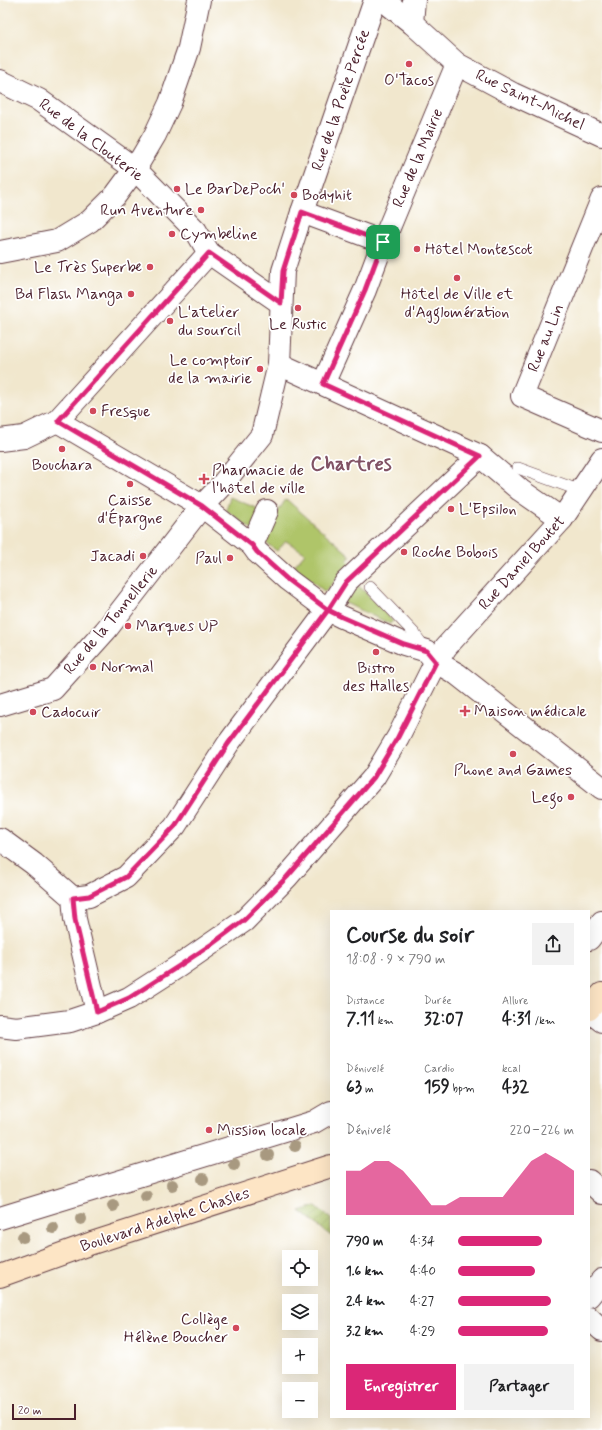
<!DOCTYPE html>
<html lang="fr">
<head>
<meta charset="utf-8">
<style>
	body { margin:0; font-family:Mynerve,sans-serif; background:#f2f2f2; color:#202124; height:100vh; display:flex; flex-direction:column; font-size:15px; white-space:nowrap }
	* { box-sizing:border-box; margin:0 }
	p { font-size:13px; color:#757577 }
	.icon { flex:none; width:22px; height:22px; fill:none; stroke:currentColor; stroke-width:2; stroke-linecap:round; stroke-linejoin:round }
	.map { position:relative; flex:1; overflow:hidden }
	.drawer { position:absolute; left:330px; top:910px; width:260px; height:508px; display:flex; flex-direction:column; background:#fff; border-radius:0px; box-shadow:0 4px 16px #0002 }
	.drawer>* { flex:none }
	.fabs { position:absolute; left:282px; top:1250px; display:grid; gap:8px }
	.fabs a { display:grid; place-items:center; width:36px; height:36px; border-radius:0px; background:#fff; box-shadow:0 4px 16px #0002; font-size:20px }
	.scale { position:absolute; left:12px; bottom:10px; width:64px; box-sizing:border-box; padding-left:4px; border:2px solid #4a1f2b; border-top:0; font-size:11px; line-height:14px; white-space:nowrap; color:#4a1f2b; -webkit-text-stroke:3px #fff; paint-order:stroke }
	.pin { position:absolute; display:grid; place-items:center; width:34px; height:34px; color:#fff; margin:-17px; border-radius:8px; box-shadow:0 2px 6px #0006 }
	.round { display:grid; place-items:center; flex:none; width:42px; height:42px; border-radius:0px; background:#f2f2f2 }
	.summary { display:flex; align-items:center; justify-content:space-between; height:68px; padding:0 16px }
	h1 { font-size:22px; font-weight:800; line-height:30px }
	.metrics { display:grid; grid-template-columns:repeat(3,1fr); gap:6px; height:68px; padding:4px 16px }
	.metrics div { display:grid; align-content:center }
	.metrics b { font-size:17px; font-weight:800 }
	.metrics small { font-size:11px; font-weight:400 }
	.metrics p { font-size:11px }
	.chart { height:112px; padding:8px 16px }
	.chart p { display:flex; justify-content:space-between }
	.chart svg { width:100%; height:72px; margin-top:4px; fill:#db2777; opacity:.7 }
	.cta { display:flex; gap:8px; margin-top:auto; padding:8px 16px }
	.cta a { flex:1; height:46px; border-radius:0px; background:#db2777; color:#fff; font-size:16px; font-weight:800; line-height:46px; text-align:center }
	.cta a+a { background:#f2f2f2; color:#202124 }
	ul { padding:0 16px; list-style:none; font-size:13px }
	li { display:grid; grid-template-columns:64px 48px 1fr; align-items:center; height:30px }
	li i { height:10px; border-radius:5px; background:#db2777 }
	.map>svg:first-child { display:block }
	.grass { fill:#afc569; stroke:#7c724a }
	.garden { fill:url(#garden-furrows); stroke:#7c724a }
	.lines { fill:none; stroke-linecap:round; stroke-linejoin:round }
	.lane-casing { stroke:#633d43; stroke-width:12 }
	.street-casing { stroke:#633d43; stroke-width:24 }
	.secondary-casing { stroke:#633d43; stroke-width:24 }
	.lane { stroke:#fff; stroke-width:11 }
	.street { stroke:#fff; stroke-width:22 }
	.secondary { stroke:#fde5c5; stroke-width:22 }
	.tree { fill:#a89980 }
	.route-casing { stroke:#fff; stroke-width:8 }
	.route { stroke:#db2777; stroke-width:5 }
	.poi-dot { fill:#d1495b; stroke:#fff; stroke-width:1.5 }
	.labels { text-anchor:middle; dominant-baseline:central; stroke-width:3.5; stroke-linejoin:round; paint-order:stroke }
	.poi-label { font-size:16px; fill:#4a1f2b; stroke:#fff; text-anchor:start }
	.street-label { font-size:16px; fill:#4a1f2b; stroke:#fff }
	.district-label { font-size:20px; font-weight:bold; fill:#815265; stroke:#fff }
</style>
</head>
<body>
<div class="map">
<svg width="602" height="1430" viewBox="0 0 602 1430">
	<defs>
		<pattern id="garden-furrows" width="10" height="10" patternUnits="userSpaceOnUse"><rect width="10" height="10" fill="#afc569"/><path d="M-1 1l2-2M0 10L10 0M9 11l2-2" fill="none" stroke="#909f57"/></pattern>
	</defs>
	<rect width="100%" height="100%" fill="#fff"/>
	<filter id="ink" filterUnits="userSpaceOnUse"><feTurbulence type="fractalNoise" baseFrequency=".025" numOctaves="2"/><feDisplacementMap in="SourceGraphic" scale="8" xChannelSelector="R" yChannelSelector="G"/><feConvolveMatrix kernelMatrix="1 2 1 2 8 2 1 2 1" color-interpolation-filters="sRGB"/></filter>
	<filter id="wash" filterUnits="userSpaceOnUse"><feTurbulence type="fractalNoise" baseFrequency=".012" numOctaves="4" result="noise"/><feDisplacementMap in="SourceGraphic" scale="16" xChannelSelector="R" yChannelSelector="G"/><feGaussianBlur stdDeviation="0.9" result="paint"/><feColorMatrix in="noise" values="0 0 0 0 0 0 0 0 0 0 0 0 0 0 0 0 0 1.4 0 .05"/><feComposite in="paint" operator="in"/></filter>
	<g filter="url(#wash)">
		<rect width="100%" height="100%" fill="#f1e7cd"/>
		<g class="grass">
			<polygon points="230,497 263,511 254,531 226,510"/>
			<polygon points="286,499 351,556 347,561 351,564 325,592 294,566 305,553 286,541 277,551 265,542 277,513"/>
			<polygon points="356,585 361,588 393,621 390,624 339,600"/>
		</g>
		<polygon class="garden" points="316,1206 331,1219 331,1236 300,1211"/>
	</g>
	<g filter="url(#ink)">
		<g class="lines">
			<g class="lane-casing">
				<g id="lane">
					<polyline points="518,468 581,491"/>
					<polyline points="370,587 414,633 424,647"/>
				</g>
			</g>
			<g class="street-casing">
				<g id="street">
					<polyline points="383,0 412,23 457,64 513,94 602,135"/>
					<polyline points="412,23 414,0"/>
					<polyline points="0,81 39,100 135,169 196,231 209,253 281,303"/>
					<polyline points="602,199 522,396 602,431"/>
					<polyline points="302,212 383,242"/>
					<polyline points="0,252 57,241 90,221 115,196 135,169 155,135 170,103 189,48 199,0"/>
					<polyline points="279,364 480,456 520,490 562,519"/>
					<polyline points="323,384 365,290 383,242 457,64"/>
					<polyline points="57,421 202,506 252,545 257,552 288,580 328,610 342,617 404,644 427,651 436,662 457,674 602,788"/>
					<polyline points="0,440 24,437 57,421 209,253"/>
					<polyline points="252,545 267,511"/>
					<polyline points="0,705 53,689 106,630 202,506 221,486 262,435 279,364 283,271 302,212 375,0"/>
					<polyline points="0,839 34,864 73,898 75,919 97,1012"/>
					<polyline points="73,898 89,896 126,877 175,826 228,744 328,610 346,582 480,456"/>
					<polyline points="589,939 602,922"/>
					<polyline points="589,1011 602,1021"/>
					<polyline points="0,1026 16,1028 70,1021 97,1012 129,998 179,966 244,921 287,877 374,777 398,737 432,669 446,647 562,519 602,459"/>
					<polyline points="589,1181 602,1193"/>
					<polyline points="0,1218 314,1122 331,1112"/>
					<polyline points="589,1296 602,1280"/>
					<polyline points="589,1318 602,1330"/>
				</g>
			</g>
			<g class="secondary-casing">
				<g id="secondary">
					<polyline points="589,1009 602,994"/>
					<polyline points="0,1276 92,1243 331,1166"/>
				</g>
			</g>
			<use href="#lane" class="lane"/>
			<use href="#street" class="street"/>
			<use href="#secondary" class="secondary"/>
		</g>
		<g class="tree">
			<circle cx="295" cy="1146" r="6"/>
			<circle cx="268" cy="1155" r="6"/>
			<circle cx="234" cy="1164" r="6"/>
			<circle cx="203" cy="1179" r="6"/>
			<circle cx="172" cy="1185" r="6"/>
			<circle cx="146" cy="1196" r="6"/>
			<circle cx="113" cy="1206" r="6"/>
			<circle cx="81" cy="1219" r="6"/>
			<circle cx="53" cy="1228" r="6"/>
			<circle cx="23" cy="1237" r="6"/>
		</g>
	</g>
	<g class="lines" filter="url(#ink)">
		<g class="route-casing">
			<polyline id="route" points="383,242 302,212 283,271 281,303 209,253 58,421 202,506 252,545 257,552 288,580 328,610 228,744 175,826 126,877 89,896 73,898 75,919 97,1012 129,998 179,966 212,944 244,920 287,877 374,777 398,737 436,662 427,651 404,644 342,617 328,610 346,582 480,456 323,384 365,290 383,242"/>
		</g>
		<use href="#route" class="route"/>
	</g>
	<g class="poi-dot">
		<circle cx="409" cy="64" r="4"/>
		<circle cx="177" cy="189" r="4"/>
		<circle cx="294" cy="195" r="4"/>
		<circle cx="201" cy="210" r="4"/>
		<circle cx="172" cy="234" r="4"/>
		<circle cx="417" cy="249" r="4"/>
		<circle cx="150" cy="267" r="4"/>
		<circle cx="457" cy="278" r="4"/>
		<circle cx="131" cy="294" r="4"/>
		<circle cx="298" cy="308" r="4"/>
		<circle cx="170" cy="321" r="4"/>
		<circle cx="260" cy="369" r="4"/>
		<circle cx="93" cy="411" r="4"/>
		<circle cx="62" cy="449" r="4"/>
		<path d="M202 473h4v4h4v4h-4v4h-4v-4h-4v-4h4z"/>
		<circle cx="130" cy="484" r="4"/>
		<circle cx="451" cy="509" r="4"/>
		<circle cx="404" cy="552" r="4"/>
		<circle cx="143" cy="556" r="4"/>
		<circle cx="230" cy="558" r="4"/>
		<circle cx="128" cy="626" r="4"/>
		<circle cx="376" cy="652" r="4"/>
		<circle cx="93" cy="667" r="4"/>
		<path d="M463 705h4v4h4v4h-4v4h-4v-4h-4v-4h4z"/>
		<circle cx="33" cy="712" r="4"/>
		<circle cx="513" cy="754" r="4"/>
		<circle cx="571" cy="797" r="4"/>
		<circle cx="209" cy="1130" r="4"/>
		<circle cx="236" cy="1328" r="4"/>
	</g>
	<g class="labels">
		<g class="poi-label">
			<text x="409" y="80" text-anchor="middle">O'Tacos</text>
			<text x="185" y="189">Le BarDePoch'</text>
			<text x="302" y="195">Bodyhit</text>
			<text x="193" y="210" text-anchor="end">Run Aventure</text>
			<text x="180" y="234">Cymbeline</text>
			<text x="425" y="249">Hôtel Montescot</text>
			<text x="142" y="267" text-anchor="end">Le Très Superbe</text>
			<text x="123" y="294" text-anchor="end">Bd Flash Manga</text>
			<text x="457" y="294" text-anchor="middle">Hôtel de Ville et<tspan x="457" dy="18">d'Agglomération</tspan></text>
			<text x="178" y="312">L'atelier<tspan x="178" dy="18">du sourcil</tspan></text>
			<text x="298" y="324" text-anchor="middle">Le Rustic</text>
			<text x="252" y="360" text-anchor="end">Le comptoir<tspan x="252" dy="18">de la mairie</tspan></text>
			<text x="101" y="411">Fresque</text>
			<text x="62" y="465" text-anchor="middle">Bouchara</text>
			<text x="212" y="470">Pharmacie de<tspan x="212" dy="18">l'hôtel de ville</tspan></text>
			<text x="130" y="500" text-anchor="middle">Caisse<tspan x="130" dy="18">d'Épargne</tspan></text>
			<text x="459" y="509">L'Epsilon</text>
			<text x="412" y="552">Roche Bobois</text>
			<text x="135" y="556" text-anchor="end">Jacadi</text>
			<text x="222" y="558" text-anchor="end">Paul</text>
			<text x="136" y="626">Marques UP</text>
			<text x="101" y="667">Normal</text>
			<text x="376" y="668" text-anchor="middle">Bistro<tspan x="376" dy="18">des Halles</tspan></text>
			<text x="474" y="711">Maison médicale</text>
			<text x="41" y="712">Cadocuir</text>
			<text x="513" y="770" text-anchor="middle">Phone and Games</text>
			<text x="563" y="797" text-anchor="end">Lego</text>
			<text x="217" y="1130">Mission locale</text>
			<text x="228" y="1319" text-anchor="end">Collège<tspan x="228" dy="18">Hélène Boucher</tspan></text>
		</g>
		<g class="street-label">
			<text transform="translate(341 100) rotate(-71)">Rue de la Poële Percée</text>
			<text transform="translate(530 100) rotate(26)">Rue Saint-Michel</text>
			<text transform="translate(91 140) rotate(37)">Rue de la Clouterie</text>
			<text transform="translate(418 158) rotate(-67)">Rue de la Mairie</text>
			<text transform="translate(546 338) rotate(-68)">Rue au Lin</text>
			<text transform="translate(522 563) rotate(-48)">Rue Daniel Boutet</text>
			<text transform="translate(111 620) rotate(-50)">Rue de la Tonnellerie</text>
			<text transform="translate(165 1220) rotate(-18)">Boulevard Adelphe Chasles</text>
		</g>
		<g class="district-label">
			<text x="351" y="464">Chartres</text>
		</g>
	</g>
</svg>
<div class="fabs">
<a><svg class="icon" aria-label="locate" viewBox="0 0 24 24"><circle cx="12" cy="12" r="6"/><path d="M12 2v4M12 18v4M2 12h4M18 12h4"/></svg></a>
<a><svg class="icon" aria-label="layers" viewBox="0 0 24 24"><path d="M12 4l9 5-9 5-9-5zM3 14l9 5 9-5"/></svg></a>
<a>+</a>
<a>−</a>
</div>
<div class="scale">20 m</div>
<div class="pin" style="left:383px;top:242px;background:#1e9e55"><svg class="icon" aria-label="arrive" viewBox="0 0 24 24"><path d="M6 21V4h12l-3 4 3 4H6"/></svg></div>
<section class="drawer">
<div class="summary"><div><h1>Course du soir</h1><p>18:08 · 9 × 790 m</p></div><a class="round"><svg class="icon" aria-label="share" viewBox="0 0 24 24"><path d="M12 15V3M7 8l5-5 5 5M5 13v7h14v-7"/></svg></a></div>
<div class="metrics">
<div><p>Distance</p><b>7.11<small> km</small></b></div>
<div><p>Durée</p><b>32:07</b></div>
<div><p>Allure</p><b>4:31<small> /km</small></b></div>
</div>
<div class="metrics">
<div><p>Dénivelé</p><b>63<small> m</small></b></div>
<div><p>Cardio</p><b>159<small> bpm</small></b></div>
<div><p>kcal</p><b>432</b></div>
</div>
<div class="chart"><p><span>Dénivelé</span>220–226 m</p>
<svg viewBox="0 0 160 44" preserveAspectRatio="none"><path d="M0 44V17L10 17L20 11L30 11L40 17L50 27L60 38L70 38L80 33L90 33L100 33L110 33L120 22L130 11L140 6L150 11L160 17V44z"/></svg>
</div>
<ul>
<li><b>790 m</b>4:34<i style="width:72%"></i></li>
<li><b>1.6 km</b>4:40<i style="width:66%"></i></li>
<li><b>2.4 km</b>4:27<i style="width:80%"></i></li>
<li><b>3.2 km</b>4:29<i style="width:78%"></i></li>
</ul>
<div class="cta"><a>Enregistrer</a><a>Partager</a></div>
</section>
</div>
</body>
</html>
